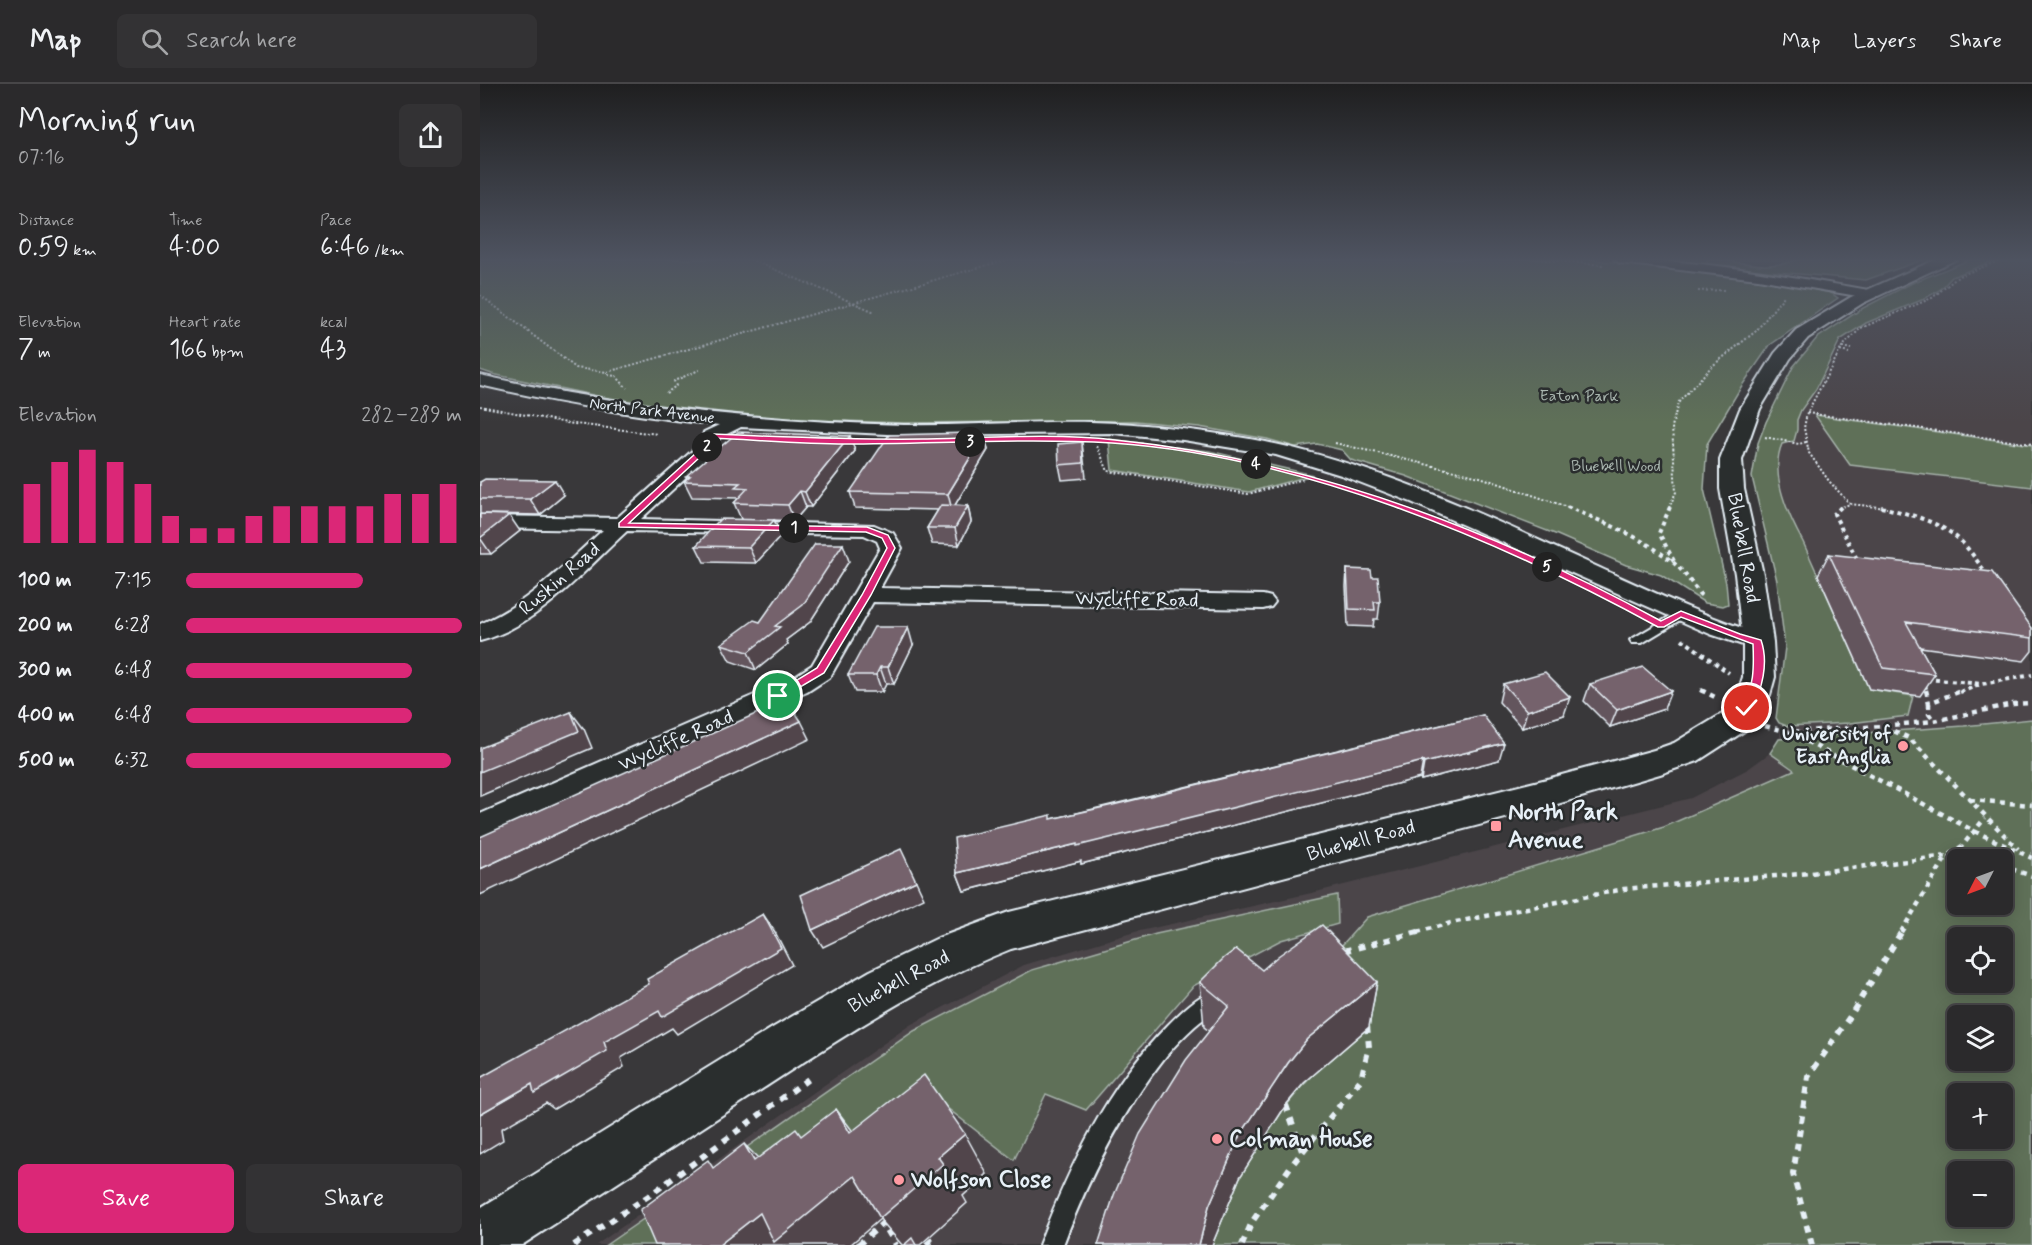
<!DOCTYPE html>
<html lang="en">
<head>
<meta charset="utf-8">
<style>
	body { margin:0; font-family:Mynerve,sans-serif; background:#333234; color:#f1f3f6; height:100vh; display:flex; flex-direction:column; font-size:22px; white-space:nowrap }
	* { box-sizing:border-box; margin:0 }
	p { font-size:20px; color:#a6a7a9 }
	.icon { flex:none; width:33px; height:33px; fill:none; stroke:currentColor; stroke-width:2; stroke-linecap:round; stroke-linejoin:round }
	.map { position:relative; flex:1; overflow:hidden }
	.panel { display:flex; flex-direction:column; background:#2b2a2c; width:480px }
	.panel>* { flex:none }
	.needle { width:39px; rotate:228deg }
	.tools { position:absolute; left:1467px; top:765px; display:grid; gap:12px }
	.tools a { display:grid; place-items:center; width:66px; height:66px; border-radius:9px; background:#2b2a2c; box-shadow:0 3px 15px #0003,0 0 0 2px #474648; font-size:30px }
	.pin { position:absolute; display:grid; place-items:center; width:51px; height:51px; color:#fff; margin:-26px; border:3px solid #fff; border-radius:50%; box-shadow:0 2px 6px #0007 }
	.km { position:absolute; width:30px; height:30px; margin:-15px; border-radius:50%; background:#222; color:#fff; font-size:16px; line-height:30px; text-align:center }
	.round { display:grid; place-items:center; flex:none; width:63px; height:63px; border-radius:9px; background:#333234 }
	.head { display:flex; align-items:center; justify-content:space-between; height:102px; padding:0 18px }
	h1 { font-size:33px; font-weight:600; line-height:45px }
	.figures { display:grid; grid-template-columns:repeat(3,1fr); gap:9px; height:102px; padding:6px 18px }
	.figures div { display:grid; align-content:center }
	.figures b { font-size:26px; font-weight:600 }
	.figures small { font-size:16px; font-weight:400 }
	.figures p { font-size:16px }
	.chart { height:168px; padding:12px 18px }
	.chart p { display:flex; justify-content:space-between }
	.chart svg { width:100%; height:108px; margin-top:6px; stroke:#db2777; stroke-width:6 }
	.cta { display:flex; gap:12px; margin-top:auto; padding:12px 18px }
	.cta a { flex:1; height:69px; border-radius:9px; background:#db2777; color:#fff; font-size:24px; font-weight:600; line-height:69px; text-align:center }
	.cta a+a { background:#333234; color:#f1f3f6 }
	ul { padding:0 18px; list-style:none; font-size:20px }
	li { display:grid; grid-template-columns:96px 72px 1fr; align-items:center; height:45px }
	li i { height:15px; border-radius:8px; background:#db2777 }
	header { display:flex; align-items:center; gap:36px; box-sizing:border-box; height:84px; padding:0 30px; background:#2b2a2c; border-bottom:2px solid #474648 }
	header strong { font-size:28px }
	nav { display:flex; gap:33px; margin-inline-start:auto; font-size:21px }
	.search { width:420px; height:54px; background:#333234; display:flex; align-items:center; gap:15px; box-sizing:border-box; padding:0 21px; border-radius:9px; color:#a6a7a9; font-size:22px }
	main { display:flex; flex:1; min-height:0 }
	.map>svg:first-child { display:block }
	.built { fill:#4b4549; fill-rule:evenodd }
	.green { fill:#5f7059; stroke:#a4b0a8; stroke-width:1.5; fill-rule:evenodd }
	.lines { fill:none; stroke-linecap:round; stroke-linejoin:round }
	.service-casing { stroke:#e8f1f8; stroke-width:4 }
	.minor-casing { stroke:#e8f1f8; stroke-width:4 }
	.tertiary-casing { stroke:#e8f1f8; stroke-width:4 }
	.path-far3 { stroke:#e8f1f8; stroke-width:2; stroke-dasharray:2 2; stroke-linecap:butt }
	.path-far2 { stroke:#e8f1f8; stroke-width:4; stroke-dasharray:4 4; stroke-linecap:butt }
	.path-far1 { stroke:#e8f1f8; stroke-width:4.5; stroke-dasharray:5 5; stroke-linecap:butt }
	.path { stroke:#e8f1f8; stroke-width:6; stroke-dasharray:7 7; stroke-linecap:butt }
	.service { fill:#2a2d2e; fill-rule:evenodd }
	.minor { fill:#2a2d2e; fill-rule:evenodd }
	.tertiary { fill:#2a2d2e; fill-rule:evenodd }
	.wall { fill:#64545d; stroke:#e8f1f8; stroke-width:1.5 }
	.shaded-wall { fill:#51454c; stroke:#e8f1f8; stroke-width:1.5 }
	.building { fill:#74626c; stroke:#e8f1f8; stroke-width:1.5 }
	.route { fill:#db2777; stroke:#fff; stroke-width:1.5 }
	.poi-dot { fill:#ff9aa2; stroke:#2a2d2e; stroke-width:2 }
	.labels { text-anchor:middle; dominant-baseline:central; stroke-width:5; stroke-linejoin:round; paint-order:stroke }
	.far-park-label { font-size:16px; fill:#aab7b0; stroke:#2a2d2e }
	.far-street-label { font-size:16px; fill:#e8f1f8; stroke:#2a2d2e }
	.street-label { font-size:20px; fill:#e8f1f8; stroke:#2a2d2e }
	.poi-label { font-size:20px; font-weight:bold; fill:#e8f1f8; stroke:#2a2d2e; text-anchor:end }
	.near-poi-label { font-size:24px; font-weight:bold; fill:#e8f1f8; stroke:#2a2d2e; text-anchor:start }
</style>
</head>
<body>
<header>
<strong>Map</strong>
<div class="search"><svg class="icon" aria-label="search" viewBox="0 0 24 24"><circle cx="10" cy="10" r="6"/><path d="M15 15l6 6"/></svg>Search here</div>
<nav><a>Map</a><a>Layers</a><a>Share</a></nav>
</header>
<main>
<section class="panel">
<div class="head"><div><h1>Morning run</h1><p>07:16</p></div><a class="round"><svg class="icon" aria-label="share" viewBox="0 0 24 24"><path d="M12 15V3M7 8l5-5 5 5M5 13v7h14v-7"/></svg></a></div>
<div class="figures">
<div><p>Distance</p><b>0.59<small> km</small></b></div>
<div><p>Time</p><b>4:00</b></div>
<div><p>Pace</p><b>6:46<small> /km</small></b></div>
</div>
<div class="figures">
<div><p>Elevation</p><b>7<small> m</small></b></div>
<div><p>Heart rate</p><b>166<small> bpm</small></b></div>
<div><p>kcal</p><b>43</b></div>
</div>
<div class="chart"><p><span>Elevation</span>282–289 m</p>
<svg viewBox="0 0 160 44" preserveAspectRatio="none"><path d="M5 44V20M15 44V11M25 44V6M35 44V11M45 44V20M55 44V33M65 44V38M75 44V38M85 44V33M95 44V29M105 44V29M115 44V29M125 44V29M135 44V24M145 44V24M155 44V20"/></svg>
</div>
<ul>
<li><b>100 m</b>7:15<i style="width:64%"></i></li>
<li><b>200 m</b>6:28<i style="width:100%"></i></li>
<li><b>300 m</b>6:48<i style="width:82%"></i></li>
<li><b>400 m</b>6:48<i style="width:82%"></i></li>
<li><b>500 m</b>6:32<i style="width:96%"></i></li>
</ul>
<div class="cta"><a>Save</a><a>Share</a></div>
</section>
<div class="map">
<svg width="1552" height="1161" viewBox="0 0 1552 1161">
	<rect width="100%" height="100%" fill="#39383a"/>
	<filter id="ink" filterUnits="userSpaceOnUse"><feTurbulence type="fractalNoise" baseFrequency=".0167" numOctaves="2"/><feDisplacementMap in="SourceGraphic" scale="12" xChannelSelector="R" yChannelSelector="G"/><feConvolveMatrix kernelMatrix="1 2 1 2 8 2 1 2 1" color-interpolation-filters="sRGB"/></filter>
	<g filter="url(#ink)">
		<path class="built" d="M 1499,175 L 1552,175 L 1552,1161 L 116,1161 L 430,941 L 544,881 L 655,848 L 836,808 L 1211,714 L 1268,685 L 1290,669 L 1299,656 L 1305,629 L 1314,568 L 1279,395 L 1330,268 ZM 1478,776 L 1522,776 L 1522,820 L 1478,820 ZM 1478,854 L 1522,854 L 1522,898 L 1478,898 ZM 1478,932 L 1522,932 L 1522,976 L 1478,976 ZM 1478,1010 L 1522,1010 L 1522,1054 L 1478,1054 ZM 1478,1088 L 1522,1088 L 1522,1132 L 1478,1132 Z"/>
		<g class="green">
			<polygon points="0,175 1107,175 1294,197 1351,209 1358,214 1290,261 1261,303 1227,360 1224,405 1246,499 1248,520 1243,522 1225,519 1181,491 1146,481 1075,450 926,392 871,376 862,366 837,360 815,363 787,355 719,343 655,337 423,339 298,335 160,321 12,290 0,286"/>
			<path d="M 1237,175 C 1265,179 1292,186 1319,175 L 1445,175 L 1386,196 L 1231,182 L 1226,179 L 1228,176 Z"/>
			<path d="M 1491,175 L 1518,175 L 1472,193 L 1461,205 L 1444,215 L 1386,239 L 1360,256 L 1336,305 L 1321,326 L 1317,336 L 1317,346 L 1314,357 L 1302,360 C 1289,390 1308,431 1323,458 L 1389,605 L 1433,612 L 1428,632 L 1370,639 L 1307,642 L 1299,639 L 1296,634 L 1305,563 L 1297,497 L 1272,393 L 1278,359 L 1286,338 L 1313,283 L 1337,254 L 1383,224 L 1432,199 Z"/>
			<polygon points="1335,331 1552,361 1552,403 1370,381"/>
			<polygon points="629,355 729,367 833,391 769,408 632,386"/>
			<path d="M 1552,635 L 1552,1161 L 732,1161 C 750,1096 799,1022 848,976 L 838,888 L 887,833 L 1184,743 L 1314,686 L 1290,669 L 1299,655 L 1484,642 ZM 1478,776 L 1522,776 L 1522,820 L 1478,820 ZM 1478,854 L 1522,854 L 1522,898 L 1478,898 ZM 1478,932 L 1522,932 L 1522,976 L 1478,976 ZM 1478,1010 L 1522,1010 L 1522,1054 L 1478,1054 ZM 1478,1088 L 1522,1088 L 1522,1132 L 1478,1132 Z"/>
			<polygon points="857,811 858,840 801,856 713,902 606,1026 566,1010 534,1076 458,1017 187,1161 126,1161 434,947 552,886 676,850"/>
		</g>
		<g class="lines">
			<g class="service-casing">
				<g id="service">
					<polygon points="1201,526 1207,530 1205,533 1162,559 1152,559 1150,556"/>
					<path d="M 735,905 L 742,907 L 745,914 C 739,926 725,933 715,942 C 705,951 695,961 686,972 C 641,1029 609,1093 583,1161 L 559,1161 C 590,1082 627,1002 688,941 C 701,928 717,912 735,905 Z"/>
				</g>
			</g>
			<g class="minor-casing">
				<g id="minor">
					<path d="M 1134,175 C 1220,175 1305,192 1389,206 L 1395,210 L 1389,214 L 1278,195 L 1140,179 Z"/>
					<path d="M 0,291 C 140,323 281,337 424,341 C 486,342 548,337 611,338 C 664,339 717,346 770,355 C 892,377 1008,433 1120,484 C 1175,509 1229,535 1287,552 L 1290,558 L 1287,564 L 1278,566 L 1230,550 L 931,418 L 861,391 L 796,371 L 703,356 L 634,349 L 428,351 L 261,343 L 239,354 L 236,365 L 161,435 L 394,441 L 413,449 L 422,464 L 400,504 L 783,511 L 791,513 L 795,518 L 791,523 L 783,525 L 393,518 L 350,593 L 327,608 L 0,755 L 0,730 L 309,596 L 332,581 L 400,464 L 397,457 L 384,451 L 147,447 C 103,487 60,541 0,557 L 0,540 C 48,520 84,481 123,446 L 0,444 L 0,432 L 137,434 L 221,359 L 224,348 L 239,341 C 158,333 79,319 0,301 Z"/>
				</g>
			</g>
			<g class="tertiary-casing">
				<path id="tertiary" d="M 1457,175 L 1477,175 L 1383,219 L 1328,254 L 1310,275 L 1280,325 L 1262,376 L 1264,405 L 1283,490 L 1293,558 L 1295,593 L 1290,611 L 1266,646 L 1218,677 L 1180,690 L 1067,723 L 531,865 C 442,900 362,953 282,1005 C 202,1057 122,1109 42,1161 L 0,1161 L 0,1124 L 294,943 L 390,887 L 458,854 L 529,828 L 1067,695 L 1174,666 L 1194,659 L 1242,630 L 1258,608 L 1263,593 L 1263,558 L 1255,490 L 1240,405 L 1240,376 L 1260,325 L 1295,269 L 1316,246 L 1371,213 Z"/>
			</g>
			<g class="path-far3">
				<polyline points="270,175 395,228"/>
				<polyline points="1057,175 1124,181"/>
				<polyline points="1218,207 1244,206"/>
				<polyline points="0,211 96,284 127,288 529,175"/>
				<polyline points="1362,263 1371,265"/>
				<polyline points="1360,267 1369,269"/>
				<polyline points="127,288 127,291 136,292 147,304"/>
				<polyline points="186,309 196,302 194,297 219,286"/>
				<polyline points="0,322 87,339 177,350"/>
				<polyline points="1327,329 1552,360"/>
				<polyline points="1285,353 1319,360 1326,358"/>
				<polyline points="855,359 1000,393 1090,424"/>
				<polyline points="617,362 628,387 768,410 824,395"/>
				<polyline points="1370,420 1349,397 1329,369 1324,344 1327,329 1362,263 1381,244 1452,214 1479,192 1524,175"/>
				<polyline points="1189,424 1196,408 1192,343 1198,319 1231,283 1276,247 1304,212"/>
				<polyline points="1359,424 1370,420 1407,424"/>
			</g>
			<g class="path-far2">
				<path d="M 1087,423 C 1123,438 1166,454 1196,481 C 1205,489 1212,500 1220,510 L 1218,512"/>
				<polyline points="1190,423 1179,449 1195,479"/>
				<polyline points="1361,423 1354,430 1377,475"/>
				<path d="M 1401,423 C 1426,429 1454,436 1475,452 C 1488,462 1497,478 1508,491"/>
				<polyline points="1202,555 1249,589"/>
				<polyline points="1447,595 1502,600"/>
				<polyline points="1445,601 1447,608"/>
				<polyline points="1220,606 1224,608"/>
				<polyline points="1480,608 1502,600 1552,591"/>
			</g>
			<g class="path-far1">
				<polyline points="1221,606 1235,613"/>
				<polyline points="1446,606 1449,619 1484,606"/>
				<polyline points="1449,619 1449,630 1454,637"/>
				<polyline points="1285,642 1309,648 1402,642 1454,637 1533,620 1552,619"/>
				<polyline points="1405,643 1429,654 1538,765"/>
				<polyline points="1309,648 1494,747 1552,774"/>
				<polyline points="1490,716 1552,721"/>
				<polyline points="1522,782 1552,792"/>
				<polyline points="937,848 971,839 1144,805 1331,789 1467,772 1482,762 1505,734"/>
				<polyline points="1421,848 1467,772 1496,776"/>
			</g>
			<g class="path">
				<polyline points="864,867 942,847"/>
				<polyline points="806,1021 822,1067"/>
				<polyline points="94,1161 170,1111 331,993"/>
				<polyline points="378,1161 403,1139 416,1161"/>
				<polyline points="446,1161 451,1157 453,1161"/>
				<polyline points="762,1161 772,1138 811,1082 881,995 889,963 887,941"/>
				<polyline points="1332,1161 1313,1090 1328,993 1369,934 1422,847"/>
			</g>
			<use href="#service" class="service"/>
			<use href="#minor" class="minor"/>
			<use href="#tertiary" class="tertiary"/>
		</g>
		<g class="wall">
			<polygon points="490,351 504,351 508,366 475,421 488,422 491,438 479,461 452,460 447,444 458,426 375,424 370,408"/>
			<polygon points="370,352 375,367 331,423 326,423 314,437 294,436 301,452 276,479 224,478 216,462 261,435 254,419 259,414 212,413 204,397 207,395 206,392"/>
			<polygon points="602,358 606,394 582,396 579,381"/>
			<polygon points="0,398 84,411 60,431 4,430 40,447 11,470 0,470"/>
			<polygon points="1349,470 1552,544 1552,567 1544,577 1440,563 1455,590 1440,612 1389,605 1338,491"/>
			<polygon points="369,477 330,538 306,556 308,560 276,586 250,577 241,560 280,538"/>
			<polygon points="867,485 892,493 900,518 898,535 894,535 893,543 868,542 866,502"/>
			<polygon points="433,561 414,600 406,600 402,608 375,608 368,591"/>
			<polygon points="1023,600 1084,631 1042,644 1019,618"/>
			<polygon points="1110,600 1184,625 1130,643 1104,617"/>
			<polygon points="1003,631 1019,676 941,696 940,694 601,780 601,777 484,807 477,789 572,735"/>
			<polygon points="782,886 897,898 889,943 824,999 806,1021 760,1093 732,1161 618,1161 729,947 724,943 720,898"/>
		</g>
		<g class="shaded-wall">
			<polygon points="504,351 508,366 472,426 468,410"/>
			<polygon points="370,352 375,367 331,423 325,408"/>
			<polygon points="75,396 84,411 60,431 50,415"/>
			<polygon points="320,407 326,423 314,437 308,421"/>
			<polygon points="488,422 491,438 479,461 475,444"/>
			<polygon points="29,431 40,447 11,470 0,454"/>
			<polygon points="294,436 301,452 276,479 269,463"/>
			<polygon points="363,460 369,477 330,538 306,556 308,560 276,586 268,568 295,542"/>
			<polygon points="428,543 433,561 414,600 408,583"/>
			<polygon points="400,583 406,600 402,608 396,591"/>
			<polygon points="1191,607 1184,625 1130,643 1137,626"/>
			<polygon points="1090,613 1084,631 1042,644 1047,627"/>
			<polygon points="91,628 104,645 112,664 0,712 0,688"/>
			<polygon points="321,637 330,655 0,811 0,785"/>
			<polygon points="1024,659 1019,676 941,696 944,679"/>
			<polygon points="943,677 940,694 601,780 601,777 484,807 477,789"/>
			<polygon points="436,797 444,814 343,863 332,846"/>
			<polygon points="283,830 295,848 312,881 197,950 192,944 141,974 144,983 74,1025 66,1019 21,1045 23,1056 0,1070 0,1030 124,958"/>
			<polygon points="897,898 889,943 824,999 806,1021 760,1093 732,1161 719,1161 729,1122 759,1053 808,979 827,955"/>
			<polygon points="356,1025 387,1066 370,1049"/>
			<polygon points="485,1050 507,1090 483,1112 487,1119 440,1161 422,1161 400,1135 370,1161 239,1161 280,1129 375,1092 458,1073"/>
			<polygon points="264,1060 303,1099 274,1077"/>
		</g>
		<g class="building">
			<polygon points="258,348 370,352 325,408 320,407 308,421 254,419 268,404 255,403 260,399 204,397 210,392 206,392"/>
			<polygon points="489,349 488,351 504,351 468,410 370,408 409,351"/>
			<polygon points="602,358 603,379 579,381 578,360"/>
			<polygon points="5,395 75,396 50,415 0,415 0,398"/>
			<polygon points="461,421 488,422 475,444 447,444"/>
			<polygon points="0,430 29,431 0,454"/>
			<polygon points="240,435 294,436 269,463 216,462"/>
			<polygon points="335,460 363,460 323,521 295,542 300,543 268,568 241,560 274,536 280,538"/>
			<polygon points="1349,470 1512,488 1552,544 1552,554 1426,538 1455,590 1403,584"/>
			<polygon points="867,485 891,486 892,493 898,493 900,518 894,518 895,526 869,525"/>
			<polygon points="394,543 428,543 408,583 400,583 396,591 368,591"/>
			<polygon points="1163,583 1191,607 1137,626 1110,600"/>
			<polygon points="1065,588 1090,613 1047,627 1023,600"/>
			<polygon points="307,616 321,637 0,785 0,753"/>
			<polygon points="91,628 99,647 0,688 0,664"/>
			<polygon points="1003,631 1024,659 944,679 943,677 597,762 597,760 477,789 474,754 571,731 571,735 633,721"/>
			<polygon points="421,765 436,797 332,846 321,811"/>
			<polygon points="283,830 301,864 182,933 179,927 124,958 127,967 54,1009 52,1000 0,1030 0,994 169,900 167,895"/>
			<polygon points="842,841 897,898 827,955 808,979 759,1053 729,1122 719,1161 618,1161 634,1111 660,1050 706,976 749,922 720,898 744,874 756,865 782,886 798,872"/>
			<polygon points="444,991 485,1050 458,1073 463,1080 400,1134 375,1092 294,1158 280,1129 239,1161 175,1161 160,1126 228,1076 233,1084 264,1060 274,1077 316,1045 321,1052 356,1025 370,1049"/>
			<polygon points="432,1154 436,1161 424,1161"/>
		</g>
	</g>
	<linearGradient id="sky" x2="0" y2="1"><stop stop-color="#1f1f20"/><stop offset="0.52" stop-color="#4e5360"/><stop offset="1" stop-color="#4e5360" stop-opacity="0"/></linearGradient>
	<rect width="1552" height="338" fill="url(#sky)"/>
	<path class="route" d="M 230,350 C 301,353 371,356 443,355 C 506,354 572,349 635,356 C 828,375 1012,445 1181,537 L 1201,527 L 1260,550 L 1281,556 C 1289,579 1282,606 1271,626 L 1263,626 L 1262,624 C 1274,603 1274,584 1273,560 L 1201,533 L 1184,543 L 1178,543 C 1017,455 817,371 632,359 C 543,354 454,360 366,360 C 322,360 277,356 233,354 L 232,362 L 149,439 L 387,443 L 408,451 L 415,464 L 391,511 L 344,589 L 298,616 L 293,612 L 294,610 L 337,584 L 382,511 L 407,464 L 402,454 L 386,448 L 139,443 L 139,439 L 226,360 L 227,352 Z"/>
	<g class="poi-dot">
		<circle cx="1423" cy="662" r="6"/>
		<rect x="1010" y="736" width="12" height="12" rx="3"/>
		<circle cx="737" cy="1055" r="6"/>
		<circle cx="419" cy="1096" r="6"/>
	</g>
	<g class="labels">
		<g class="far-park-label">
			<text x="1099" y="312">Eaton Park</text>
			<text x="1136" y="382">Bluebell Wood</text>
		</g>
		<g class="far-street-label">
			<text transform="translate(172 327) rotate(7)">North Park Avenue</text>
		</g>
		<g class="street-label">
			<text transform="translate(1263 464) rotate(80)">Bluebell Road</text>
			<text transform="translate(80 495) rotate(-41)">Ruskin Road</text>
			<text transform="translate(657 516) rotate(1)">Wycliffe Road</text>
			<text transform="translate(196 657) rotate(-24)">Wycliffe Road</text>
			<text transform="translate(881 757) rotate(-15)">Bluebell Road</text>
			<text transform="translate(419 898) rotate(-28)">Bluebell Road</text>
		</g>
		<g class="poi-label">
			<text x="1411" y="650">University of<tspan x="1411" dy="23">East Anglia</tspan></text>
		</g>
		<g class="near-poi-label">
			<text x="1028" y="728">North Park<tspan x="1028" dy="28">Avenue</tspan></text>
			<text x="749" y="1055">Colman House</text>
			<text x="431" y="1096">Wolfson Close</text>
		</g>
	</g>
</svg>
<div class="tools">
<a><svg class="needle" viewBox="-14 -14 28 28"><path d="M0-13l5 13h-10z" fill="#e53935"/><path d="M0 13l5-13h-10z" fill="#a6a7a9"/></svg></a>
<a><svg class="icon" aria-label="locate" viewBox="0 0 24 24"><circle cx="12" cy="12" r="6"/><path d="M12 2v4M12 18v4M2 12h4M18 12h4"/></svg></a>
<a><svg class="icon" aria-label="layers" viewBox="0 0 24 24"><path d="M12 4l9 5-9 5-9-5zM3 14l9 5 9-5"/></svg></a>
<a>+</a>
<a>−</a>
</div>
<div class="pin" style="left:298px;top:612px;background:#1e9e55"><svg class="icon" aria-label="arrive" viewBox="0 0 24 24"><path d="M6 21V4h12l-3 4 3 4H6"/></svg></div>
<div class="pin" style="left:1267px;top:624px;background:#d93025"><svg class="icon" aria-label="check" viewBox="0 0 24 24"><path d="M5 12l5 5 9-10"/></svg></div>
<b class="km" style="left:314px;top:444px">1</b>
<b class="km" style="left:227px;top:363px">2</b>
<b class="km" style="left:490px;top:358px">3</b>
<b class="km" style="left:776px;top:380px">4</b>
<b class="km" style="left:1067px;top:483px">5</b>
</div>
</main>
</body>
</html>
